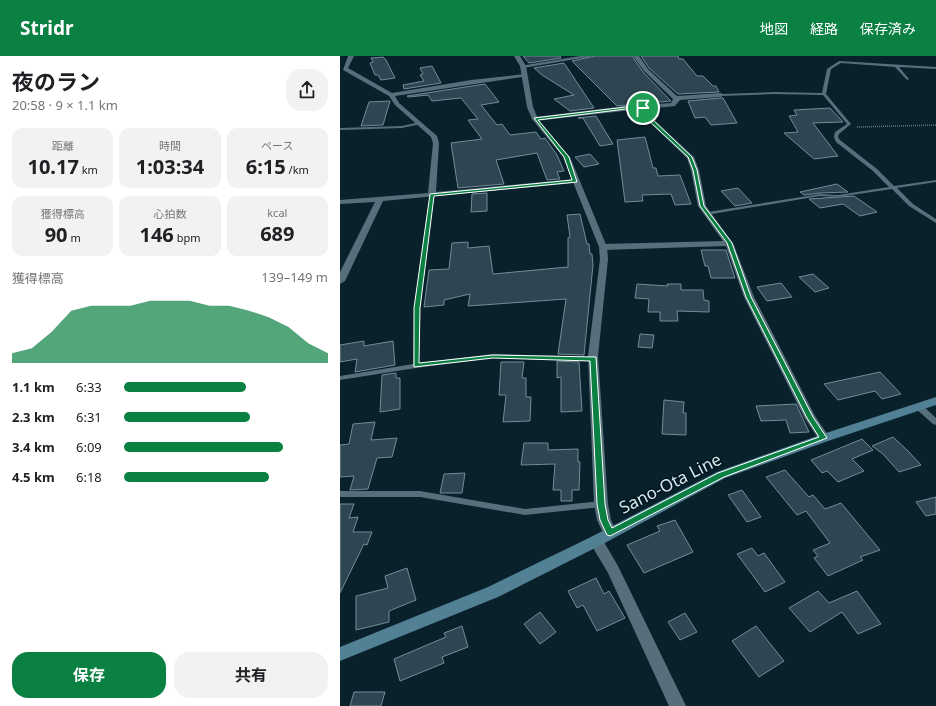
<!DOCTYPE html>
<html lang="ja">
<head>
<meta charset="utf-8">
<style>
	body { margin:0; font-family:"Noto Sans","Noto Sans JP",sans-serif; background:#f2f2f2; color:#202124; height:100vh; display:flex; flex-direction:column; font-size:15px; white-space:nowrap }
	* { box-sizing:border-box; margin:0 }
	p { font-size:13px; color:#757577 }
	.icon { flex:none; width:22px; height:22px; fill:none; stroke:currentColor; stroke-width:2; stroke-linecap:round; stroke-linejoin:round }
	.map { position:relative; flex:1; overflow:hidden }
	.sheet { display:flex; flex-direction:column; background:#fff; width:340px }
	.sheet>* { flex:none }
	.pin { position:absolute; display:grid; place-items:center; width:34px; height:34px; color:#fff; margin:-17px; border:2px solid #fff; border-radius:50%; box-shadow:0 1px 4px #0007 }
	.round { display:grid; place-items:center; flex:none; width:42px; height:42px; border-radius:16px; background:#f2f2f2 }
	.head { display:flex; align-items:center; justify-content:space-between; height:68px; padding:0 12px }
	h1 { font-size:22px; font-weight:700; line-height:30px }
	.figures { display:grid; grid-template-columns:repeat(3,1fr); gap:6px; height:68px; padding:4px 12px }
	.figures div { display:grid; align-content:center; border-radius:10px; background:#f2f2f2; text-align:center }
	.figures b { font-size:20px; font-weight:700 }
	.figures small { font-size:11px; font-weight:400 }
	.figures p { font-size:11px }
	.chart { height:112px; padding:8px 12px }
	.chart p { display:flex; justify-content:space-between }
	.chart svg { width:100%; height:72px; margin-top:4px; fill:#0b8043; opacity:.7 }
	.primary-button { display:flex; gap:8px; margin-top:auto; padding:8px 12px }
	.primary-button a { flex:1; height:46px; border-radius:16px; background:#0b8043; color:#fff; font-size:16px; font-weight:700; line-height:46px; text-align:center }
	.primary-button a+a { background:#f2f2f2; color:#202124 }
	ul { padding:0 12px; list-style:none; font-size:13px }
	li { display:grid; grid-template-columns:64px 48px 1fr; align-items:center; height:30px }
	li i { height:10px; border-radius:5px; background:#0b8043 }
	header { display:flex; align-items:center; gap:24px; box-sizing:border-box; height:56px; padding:0 20px; background:#0b8043; color:#fff }
	header strong { font-size:19px }
	nav { display:flex; gap:22px; margin-inline-start:auto; font-size:14px }
	main { display:flex; flex:1; min-height:0 }
	.map>svg:first-child { display:block }
	.building { fill:#2e4651; stroke:#728c98 }
	.lines { fill:none; stroke-linecap:round; stroke-linejoin:round }
	.path { stroke:#647880; stroke-width:1.5; stroke-dasharray:1 1; stroke-linecap:butt }
	.service { fill:#566f7b; fill-rule:evenodd }
	.minor { fill:#566f7b; fill-rule:evenodd }
	.tertiary { fill:#566f7b; fill-rule:evenodd }
	.secondary { fill:#528195; fill-rule:evenodd }
	.route { fill:#0b8043; stroke:#fff; fill-rule:evenodd }
	.labels { text-anchor:middle; dominant-baseline:central; stroke-width:3; stroke-linejoin:round; paint-order:stroke }
	.near-street-label { font-size:17px; fill:#d9e7ed; stroke:#021821 }
</style>
</head>
<body>
<header>
<strong>Stridr</strong>
<nav><a>地図</a><a>経路</a><a>保存済み</a></nav>
</header>
<main>
<section class="sheet">
<div class="head"><div><h1>夜のラン</h1><p>20:58 · 9 × 1.1 km</p></div><a class="round"><svg class="icon" aria-label="share" viewBox="0 0 24 24"><path d="M12 15V3M7 8l5-5 5 5M5 13v7h14v-7"/></svg></a></div>
<div class="figures">
<div><p>距離</p><b>10.17<small> km</small></b></div>
<div><p>時間</p><b>1:03:34</b></div>
<div><p>ペース</p><b>6:15<small> /km</small></b></div>
</div>
<div class="figures">
<div><p>獲得標高</p><b>90<small> m</small></b></div>
<div><p>心拍数</p><b>146<small> bpm</small></b></div>
<div><p>kcal</p><b>689</b></div>
</div>
<div class="chart"><p><span>獲得標高</span>139–149 m</p>
<svg viewBox="0 0 160 44" preserveAspectRatio="none"><path d="M0 44V38L10 35L20 25L30 12L40 9L50 9L60 9L70 6L80 6L90 6L100 9L110 9L120 12L130 16L140 22L150 32L160 38V44z"/></svg>
</div>
<ul>
<li><b>1.1 km</b>6:33<i style="width:60%"></i></li>
<li><b>2.3 km</b>6:31<i style="width:62%"></i></li>
<li><b>3.4 km</b>6:09<i style="width:78%"></i></li>
<li><b>4.5 km</b>6:18<i style="width:71%"></i></li>
</ul>
<div class="primary-button"><a>保存</a><a>共有</a></div>
</section>
<div class="map">
<svg width="596" height="650" viewBox="0 0 596 650">
	<rect width="100%" height="100%" fill="#09212b"/>
	<g class="building">
		<polygon points="183,0 220,0 221,2 189,7"/>
		<polygon points="255,0 292,0 303,16 331,45 277,50 232,5"/>
		<polygon points="301,0 338,0 339,3 343,3 357,20 363,20 373,30 376,30 379,36 338,38 309,12"/>
		<polygon points="43,1 46,4 55,22 41,24 38,19 35,19 30,7 33,6 31,2"/>
		<polygon points="224,7 254,52 230,55 214,43 234,39 202,19 194,12"/>
		<polygon points="92,10 101,27 64,33 63,29 84,25 80,19 83,18 80,12"/>
		<polygon points="145,28 159,46 141,49 157,69 162,68 170,79 196,76 201,83 205,82 217,99 224,115 217,116 220,123 207,124 197,97 156,104 164,128 118,132 111,87 142,83 128,64 138,63 121,42 92,45 88,39 68,41 67,40"/>
		<polygon points="381,42 383,42 397,67 371,69 365,61 355,62 348,45"/>
		<polygon points="50,45 43,69 21,70 29,46"/>
		<polygon points="490,52 503,66 473,67 498,100 474,103 444,77 458,76 449,60 457,59 454,54"/>
		<polygon points="256,60 273,88 260,90 243,62 238,62"/>
		<polygon points="305,81 313,112 316,112 318,120 340,119 351,148 335,149 331,138 302,139 303,145 285,146 277,84"/>
		<polygon points="250,98 259,108 244,111 235,101"/>
		<polygon points="497,128 508,136 480,137 464,139 460,136"/>
		<polygon points="398,132 412,147 395,150 381,135"/>
		<polygon points="147,137 147,155 131,156 132,138"/>
		<polygon points="514,140 537,156 520,160 503,148 480,152 469,143"/>
		<polygon points="240,158 247,188 249,188 250,198 252,198 253,209 244,299 218,298 226,243 128,250 130,238 104,244 104,249 84,251 89,214 109,213 112,187 128,186 128,192 149,190 153,218 228,211 228,182 230,181 227,159"/>
		<polygon points="361,194 386,194 395,222 371,222 368,210 365,210"/>
		<polygon points="473,218 489,232 475,236 459,221"/>
		<polygon points="441,227 452,241 427,245 417,231"/>
		<polygon points="297,228 328,230 327,228 341,228 341,234 363,234 364,244 369,245 369,256 337,255 338,265 320,265 320,256 308,256 309,243 295,242"/>
		<polygon points="300,278 314,279 312,292 298,291"/>
		<polygon points="24,285 24,290 53,285 55,309 15,316 17,303 0,306 0,289"/>
		<polygon points="217,305 239,306 242,355 221,356 221,321 217,322"/>
		<polygon points="161,306 184,306 182,322 186,322 186,341 191,341 190,365 163,366 166,339 159,339"/>
		<polygon points="540,316 561,338 542,343 535,335 498,344 484,328"/>
		<polygon points="56,317 56,322 60,322 60,353 40,356 42,319"/>
		<polygon points="324,344 344,346 343,357 346,357 346,379 322,378"/>
		<polygon points="456,348 469,376 450,377 446,364 421,365 416,350"/>
		<polygon points="35,366 31,384 57,382 52,401 37,402 28,433 10,434 14,420 0,421 0,389 9,388 13,368"/>
		<polygon points="553,381 567,394 581,409 559,416 543,398 532,390"/>
		<polygon points="522,383 533,394 512,403 524,415 498,426 487,415 482,417 471,404"/>
		<polygon points="184,387 208,387 208,394 238,393 238,406 240,406 239,434 232,434 232,445 221,445 221,434 213,434 215,408 181,409"/>
		<polygon points="445,414 469,441 473,439 485,453 501,447 540,494 520,501 523,504 488,520 474,502 478,500 473,494 490,487 466,455 457,459 426,421"/>
		<polygon points="125,417 122,437 100,437 104,418"/>
		<polygon points="402,434 421,461 407,466 388,439"/>
		<polygon points="596,441 596,458 586,460 576,446"/>
		<polygon points="0,448 14,448 9,462 18,461 13,476 32,476 27,489 24,488 0,537"/>
		<polygon points="335,464 353,496 304,517 287,489 320,475 317,470"/>
		<polygon points="412,492 418,500 424,497 445,526 425,536 397,498"/>
		<polygon points="67,512 76,544 49,555 49,566 16,574 16,540 48,532 45,520"/>
		<polygon points="256,522 264,538 269,535 285,562 257,575 243,549 237,552 228,535"/>
		<polygon points="478,535 489,547 517,535 541,568 518,578 502,556 470,576 449,552"/>
		<polygon points="200,556 216,576 200,588 184,568"/>
		<polygon points="345,557 357,576 340,584 328,566"/>
		<polygon points="122,570 128,591 102,601 104,607 60,625 54,603 106,581 104,577"/>
		<polygon points="416,570 444,605 419,621 392,585"/>
		<polygon points="14,636 45,636 41,650 10,650"/>
	</g>
	<g class="lines">
		<polyline class="path" points="517,71 596,69"/>
		<g class="service">
			<polygon points="499,5 596,11 596,13 559,11 569,23 567,24 555,11 501,7 491,13 486,38 511,68 499,78 498,81 500,84 537,113 554,130 596,124 596,126 557,132 573,148 596,163 596,167 569,150 552,133 498,141 480,140 366,159 366,157 368,156 480,138 498,139 549,131 533,115 496,86 494,81 495,76 507,68 483,39 434,38 381,40 379,39 381,38 434,36 482,37 487,13"/>
			<polygon points="80,66 82,67 81,68 62,72 0,74 0,72 62,70"/>
			<polygon points="90,138 94,139 80,252 79,307 153,298 253,301 256,303 255,305 153,302 76,312 0,324 0,320 73,308 74,252"/>
			<polygon points="575,348 581,348 596,362 596,369 593,368 575,352 574,350"/>
			<polygon points="0,435 80,435 185,453 261,445 264,446 265,448 264,450 261,451 185,459 80,441 0,441"/>
		</g>
		<g class="minor">
			<polygon points="8,0 14,0 8,12 52,37 131,24 185,18 188,20 55,40 59,47 97,80 99,87 96,136 235,123 239,125 235,127 43,145 5,225 0,228 0,216 35,146 0,148 0,144 88,137 93,87 91,81 55,49 49,40 3,14"/>
			<polygon points="240,0 254,0 183,12 180,10"/>
			<polygon points="293,0 299,0 308,13 337,40 381,37 384,39 381,41 340,44 335,50 307,53 311,61 354,101 359,114 366,150 393,187 414,241 475,360 490,382 488,385 480,385 464,361 404,241 386,190 263,194 259,191 263,188 383,185 358,150 351,114 347,102 306,63 301,53 195,65 192,63 195,61 286,50 331,47 333,43 304,15"/>
			<polygon points="256,479 261,481 278,510 346,650 329,650 268,517 249,485 251,481"/>
		</g>
		<polygon class="tertiary" points="174,0 180,0 186,10 193,51 198,63 230,101 267,191 268,203 258,300 268,448 271,464 277,477 275,481 270,483 265,481 257,464 254,448 248,300 260,203 259,191 223,101 192,63 187,51 180,10"/>
		<polygon class="secondary" points="596,341 596,349 488,385 385,422 261,489 158,541 0,605 0,591 148,531 251,481 377,416 480,379"/>
	</g>
	<path class="route" d="M 286,51 L 304,51 L 310,61 L 352,101 L 357,114 L 364,150 L 392,187 L 411,241 L 473,361 L 487,382 L 384,421 L 270,480 L 267,479 L 260,464 L 257,448 L 250,305 L 153,302 L 74,311 L 74,252 L 90,138 L 232,124 L 224,101 L 194,62 ZM 286,53 L 301,53 L 307,63 L 348,101 L 353,114 L 360,150 L 387,187 L 406,241 L 467,362 L 479,381 L 378,417 L 272,472 L 268,464 L 265,448 L 256,301 L 153,299 L 79,307 L 80,252 L 94,140 L 237,126 L 229,101 L 198,64 Z"/>
	<g class="labels">
		<g class="near-street-label">
			<text transform="translate(330 427) rotate(-27)">Sano-Ota Line</text>
		</g>
	</g>
</svg>
<div class="pin" style="left:303px;top:52px;background:#1e9e55"><svg class="icon" aria-label="arrive" viewBox="0 0 24 24"><path d="M6 21V4h12l-3 4 3 4H6"/></svg></div>
</div>
</main>
</body>
</html>
